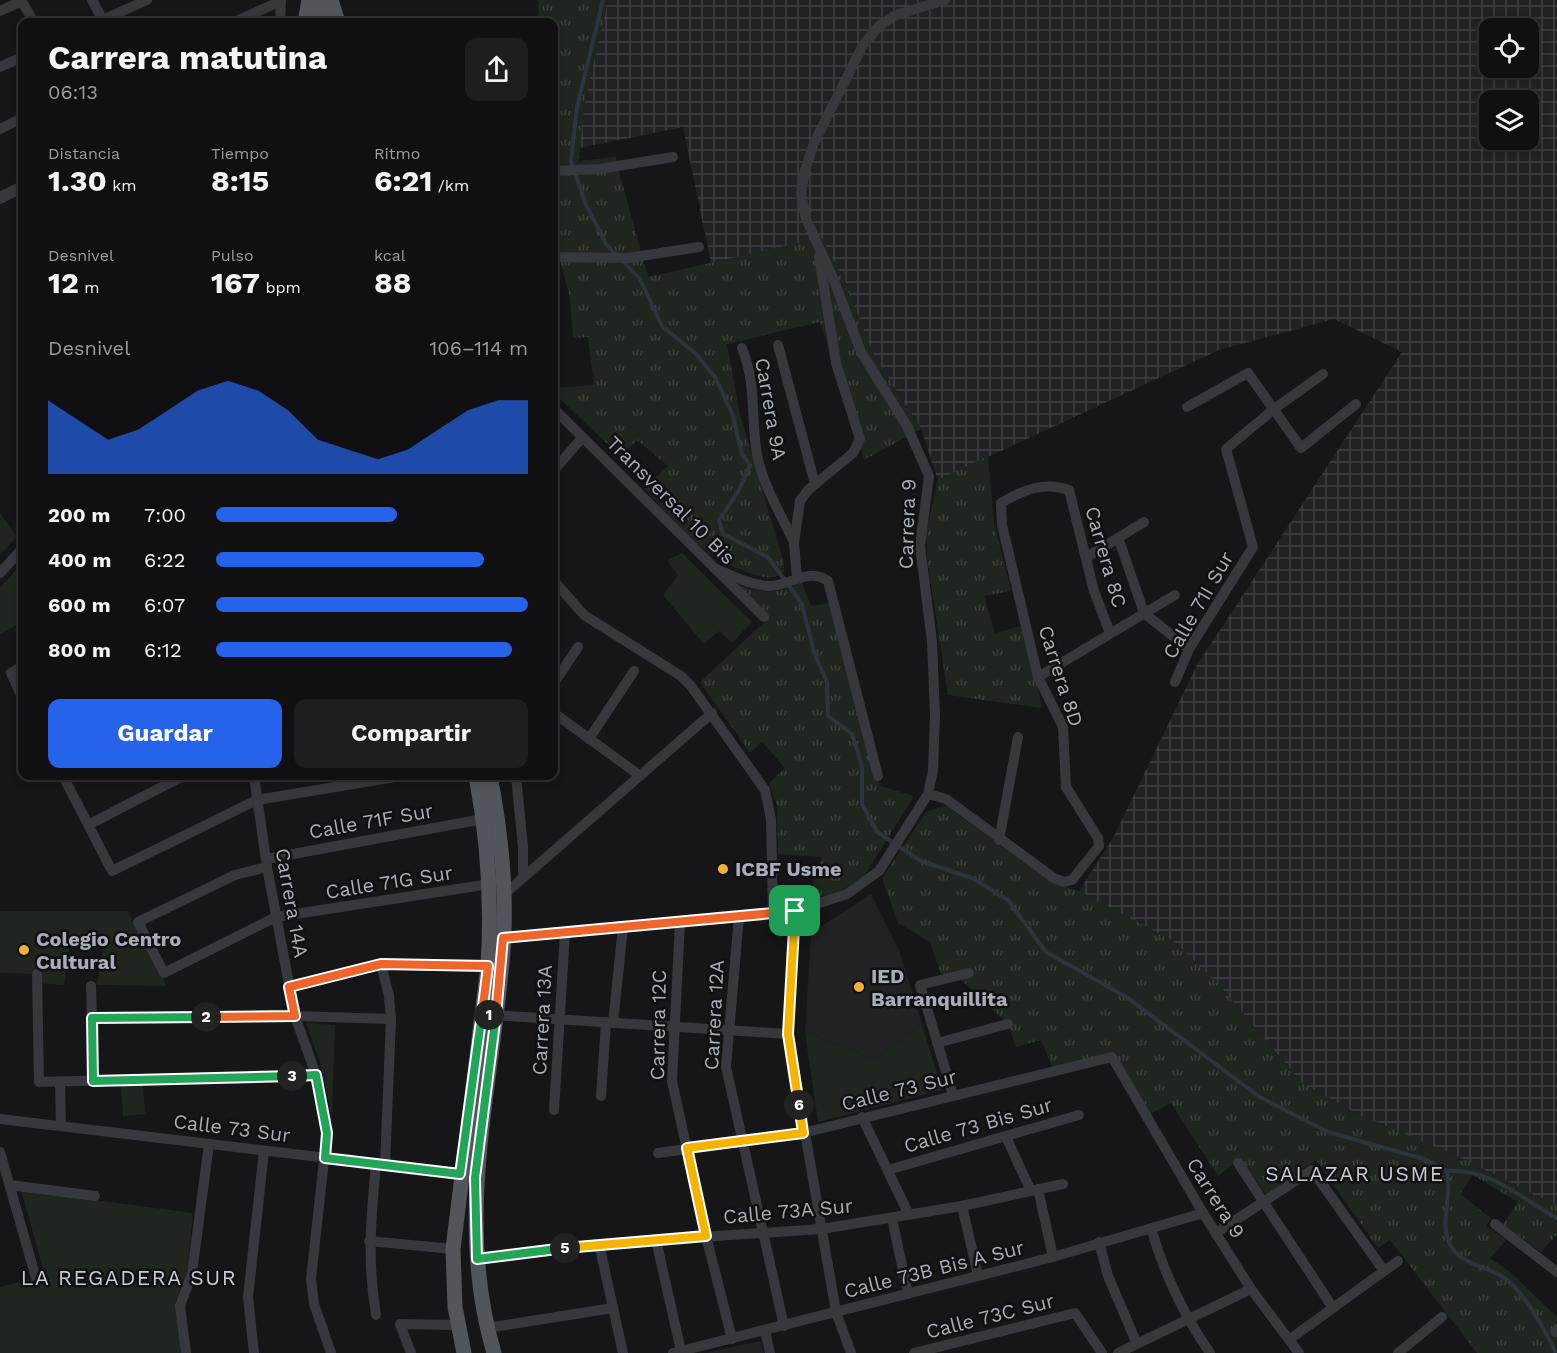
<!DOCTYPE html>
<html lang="es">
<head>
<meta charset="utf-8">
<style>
	body { margin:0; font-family:"Work Sans",sans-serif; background:#1e1e20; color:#f1f3f6; height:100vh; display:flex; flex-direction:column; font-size:22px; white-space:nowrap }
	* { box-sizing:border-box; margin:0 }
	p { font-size:20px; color:#9c9d9f }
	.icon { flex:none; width:33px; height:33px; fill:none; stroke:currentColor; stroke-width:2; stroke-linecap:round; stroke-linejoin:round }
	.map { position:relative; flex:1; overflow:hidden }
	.sheet { position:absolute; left:18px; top:18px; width:540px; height:762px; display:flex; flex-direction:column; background:#101012; border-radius:12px; box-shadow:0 3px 9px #0003,0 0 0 2px #303032 }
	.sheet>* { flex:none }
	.buttons { position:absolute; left:1479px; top:18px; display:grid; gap:12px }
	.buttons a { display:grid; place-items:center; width:60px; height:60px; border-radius:12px; background:#101012; box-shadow:0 3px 9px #0003,0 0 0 2px #303032; font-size:30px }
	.pin { position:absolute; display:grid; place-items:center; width:51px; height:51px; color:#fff; margin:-26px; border-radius:12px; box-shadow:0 3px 9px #0006 }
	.km { position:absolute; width:30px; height:30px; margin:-15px; border-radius:50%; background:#222; color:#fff; font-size:16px; line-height:30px; text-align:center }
	.round { display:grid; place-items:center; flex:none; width:63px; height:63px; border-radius:12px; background:#1e1e20 }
	.headline { display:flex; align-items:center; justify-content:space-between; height:102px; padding:0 30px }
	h1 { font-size:33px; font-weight:700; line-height:45px }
	.metrics { display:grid; grid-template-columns:repeat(3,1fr); gap:9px; height:102px; padding:6px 30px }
	.metrics div { display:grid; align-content:center }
	.metrics b { font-size:30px; font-weight:700 }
	.metrics small { font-size:16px; font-weight:400 }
	.metrics p { font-size:16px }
	.chart { height:168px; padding:12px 30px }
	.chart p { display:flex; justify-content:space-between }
	.chart svg { width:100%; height:108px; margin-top:6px; fill:#2563eb; opacity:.7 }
	.cta { display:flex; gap:12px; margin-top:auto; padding:12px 30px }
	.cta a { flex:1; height:69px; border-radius:12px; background:#2563eb; color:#fff; font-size:24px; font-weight:700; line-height:69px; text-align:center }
	.cta a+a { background:#1e1e20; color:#f1f3f6 }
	ul { padding:0 30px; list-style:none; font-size:20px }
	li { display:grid; grid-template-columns:96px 72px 1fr; align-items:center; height:45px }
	li i { height:15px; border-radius:8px; background:#2563eb }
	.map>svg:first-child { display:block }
	.built { fill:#222225 }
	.industrial { fill:url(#industrial-grid); fill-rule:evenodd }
	.grass { fill:url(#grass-tufts) }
	.park { fill:#1e261f }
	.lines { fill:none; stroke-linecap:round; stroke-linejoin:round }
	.stream { stroke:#2c353c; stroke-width:4 }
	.minor { stroke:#37383d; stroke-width:10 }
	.tertiary { stroke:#37383d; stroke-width:12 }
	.primary { stroke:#53555c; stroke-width:15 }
	.split-1-casing { stroke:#fff; stroke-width:12 }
	.split-2-casing { stroke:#fff; stroke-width:12 }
	.split-3-casing { stroke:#fff; stroke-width:12 }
	.split-4-casing { stroke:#fff; stroke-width:12 }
	.split-5-casing { stroke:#fff; stroke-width:12 }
	.split-6-casing { stroke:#fff; stroke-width:12 }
	.split-7-casing { stroke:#fff; stroke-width:12 }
	.split-1 { stroke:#f0652b; stroke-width:8 }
	.split-2 { stroke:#f0652b; stroke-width:8 }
	.split-3 { stroke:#22a559; stroke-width:8 }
	.split-4 { stroke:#22a559; stroke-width:8 }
	.split-5 { stroke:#22a559; stroke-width:8 }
	.split-6 { stroke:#f5b400; stroke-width:8 }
	.split-7 { stroke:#f5b400; stroke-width:8 }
	.poi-dot { fill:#f2b134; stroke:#111113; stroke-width:2 }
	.labels { text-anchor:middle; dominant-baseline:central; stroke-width:5; stroke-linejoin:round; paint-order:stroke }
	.street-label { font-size:20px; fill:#a8adb8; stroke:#111113 }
	.poi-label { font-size:20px; font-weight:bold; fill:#a8adb8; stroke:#111113; text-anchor:start }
	.neighbourhood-label { font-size:21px; letter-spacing:1.5px; fill:#c9ccd4; stroke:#111113 }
</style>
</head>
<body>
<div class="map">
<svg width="1557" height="1353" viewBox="0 0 1557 1353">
	<defs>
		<pattern id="industrial-grid" width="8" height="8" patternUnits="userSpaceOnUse" patternTransform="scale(1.5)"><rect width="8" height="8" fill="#222225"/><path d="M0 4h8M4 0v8" fill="none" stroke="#3f3f43"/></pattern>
		<pattern id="grass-tufts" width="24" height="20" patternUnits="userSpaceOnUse" patternTransform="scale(1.5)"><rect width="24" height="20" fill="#1e261f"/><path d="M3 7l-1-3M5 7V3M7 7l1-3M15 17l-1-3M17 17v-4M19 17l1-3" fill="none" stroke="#3c433d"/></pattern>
	</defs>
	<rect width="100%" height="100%" fill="#161618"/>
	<g class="built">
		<polygon points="871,894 899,950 922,1024 875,1060 805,1032 811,933"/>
		<polygon points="760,1341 764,1353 706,1353"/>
	</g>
	<path class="industrial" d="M 608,0 L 1557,0 L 1557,1206 L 1457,1156 L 1359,1115 L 1302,1083 L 1220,986 L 1173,941 L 1079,891 L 1113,838 L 1197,665 L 1402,352 L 1334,319 L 1219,350 L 938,480 L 921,429 L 873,354 L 846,283 L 821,238 L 711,263 L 683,127 L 580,148 L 584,105 ZM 1490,28 L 1528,28 L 1528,68 L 1490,68 ZM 1490,100 L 1528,100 L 1528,140 L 1490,140 Z"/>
	<g class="grass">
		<path d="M 538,0 L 608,0 L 584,105 L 579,161 L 615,157 L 648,277 L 821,238 L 846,283 L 873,354 L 921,429 L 864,460 L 820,322 L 727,344 L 740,415 L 784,563 L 784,572 C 772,581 764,577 750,573 C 703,559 676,522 644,488 L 668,466 L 637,440 L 621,457 L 554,393 L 554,388 L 594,385 L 588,337 L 573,338 L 570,298 L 554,237 L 554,22 L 539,22 Z"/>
		<polygon points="988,456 994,522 1011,591 984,596 995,633 1025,625 1042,708 948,695 928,565 926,533 938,480"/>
		<path d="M 802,583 L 811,606 L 828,603 L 880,786 L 914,796 L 863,878 L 838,892 L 808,900 L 822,857 L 778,854 L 777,806 L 769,783 L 785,768 L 762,742 L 750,753 L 700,682 L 770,617 L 736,584 C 759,593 780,595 802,583 Z"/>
		<polygon points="946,806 1053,883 1079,891 1173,941 1220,986 1302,1083 1359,1115 1457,1156 1557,1206 1557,1234 1541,1252 1503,1224 1518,1202 1473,1175 1460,1194 1491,1218 1486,1226 1506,1240 1490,1258 1510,1272 1557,1317 1557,1353 1477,1353 1390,1240 1378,1248 1316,1160 1266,1194 1240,1159 1218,1176 1171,1103 1146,1116 1112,1057 1054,1071 1041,1040 1016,1047 1008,1024 957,976 943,979 930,942 898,923 882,878 927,811"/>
	</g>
	<g class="park">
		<polygon points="0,513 17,537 0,555"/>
		<polygon points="682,553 752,622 732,643 719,631 704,644 663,595 678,575 667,560"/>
		<polygon points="22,563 22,622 0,634 0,588"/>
		<polygon points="0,911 127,911 167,986 97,985 103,947 70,940 64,985 37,983 36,974 0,973"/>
		<polygon points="306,1023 335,1025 332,1116 320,1062"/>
		<polygon points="922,1024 942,1090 818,1122 805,1032 875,1060"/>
		<polygon points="143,1085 145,1114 123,1116 121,1086"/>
		<polygon points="21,1190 193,1213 187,1271 176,1300 181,1353 0,1353 0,1287 45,1276"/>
	</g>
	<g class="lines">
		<g class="stream">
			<polyline points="603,0 577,107 571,161 586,205 606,244 617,256"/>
			<path d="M 623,261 L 640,279 L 662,326 L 696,354 L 715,377 L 732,413 L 742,454 L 750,465 L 739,490 L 719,520 L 723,534 L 768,557 L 802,604 L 814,652 L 827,682 L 828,716 L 852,734 L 862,766 L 862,804 L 877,832 L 921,861 L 972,878 L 1008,900 L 1046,952 L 1128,998 L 1258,1096 L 1328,1132 L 1424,1159 L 1447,1171 C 1453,1195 1437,1226 1452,1248 C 1464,1266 1492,1267 1507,1280 C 1527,1297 1545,1330 1556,1353"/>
			<path d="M 1447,1171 C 1491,1168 1520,1198 1557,1218"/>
		</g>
		<g class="minor">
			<polyline points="21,0 34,22"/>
			<polyline points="92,0 103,20"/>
			<polyline points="0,11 22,1"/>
			<polyline points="98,22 147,0"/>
			<polyline points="234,22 281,1"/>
			<polyline points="280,22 281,0"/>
			<polyline points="554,39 555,39"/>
			<polyline points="0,67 22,57"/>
			<polyline points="0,129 22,118"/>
			<polyline points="554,171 599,169 673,157"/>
			<polyline points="554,257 628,258 699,247"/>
			<polyline points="778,345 815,484"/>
			<path d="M 742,348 C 756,383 751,411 756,448 C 760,480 780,513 794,542"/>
			<polyline points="1187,407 1248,373 1301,448 1356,404"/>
			<polyline points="554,409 764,617"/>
			<polyline points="554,470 582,438"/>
			<polyline points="1119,540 1144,613 1189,649"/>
			<polyline points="1087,557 1144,522"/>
			<path d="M 714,568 C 731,575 750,585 769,586 C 791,586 807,567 828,581 L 878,776"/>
			<polyline points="0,573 22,549"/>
			<polyline points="797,578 794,543 800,501 808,490 853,453 860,439 836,363 819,256"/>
			<polyline points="554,581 584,615 681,676 691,686 765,790 771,819 773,913"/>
			<polyline points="22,667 11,673 22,697"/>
			<polyline points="1038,677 1175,595"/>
			<polyline points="1175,682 1189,649 1253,547 1226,449 1274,409 1323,374"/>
			<polyline points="554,683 578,647"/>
			<polyline points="554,713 639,775"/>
			<polyline points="589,739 634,671"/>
			<polyline points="63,776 112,871 257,800 401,776"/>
			<polyline points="254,776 267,867 295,1016 316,1075 327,1133 311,1279 314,1304 331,1353"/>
			<polyline points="516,776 523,847 523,877"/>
			<path d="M 928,794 L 946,799 L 1054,878 L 1064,882 L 1072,880 L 1099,846 L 1098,838 L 1066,787 L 1063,727 L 1038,677 L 1002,525 L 1001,503 C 1023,490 1044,481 1069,490 L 1094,591 L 1110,633"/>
			<polyline points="88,825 183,776"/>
			<polyline points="999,840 1018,737"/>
			<polyline points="266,859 483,819"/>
			<polyline points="267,867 235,875 138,922 164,973 276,917 490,884"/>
			<polyline points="502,896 712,713"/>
			<polyline points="795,911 788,1034 836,1312 851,1353"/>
			<polyline points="739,916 726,1067 784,1326"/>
			<polyline points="680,922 672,1081 706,1236 732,1339"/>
			<polyline points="503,938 795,911 847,894 879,871 928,794 933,771 935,715 932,642 920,546 929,476 907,426 861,352 833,278 806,219 801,193 805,170 814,143 863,45 880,25 896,15 945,0"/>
			<polyline points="381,964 389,996 391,1019 385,1165"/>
			<polyline points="37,974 39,1082 316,1075"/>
			<polyline points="91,986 94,1081"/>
			<polyline points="289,987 381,964 488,966"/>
			<polyline points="492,1015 788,1034"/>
			<polyline points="92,1018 295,1016 391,1019"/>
			<polyline points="613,1023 623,927"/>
			<polyline points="937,1043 1008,1024"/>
			<polyline points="60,1082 61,1126"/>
			<polyline points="953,1095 920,985 969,973"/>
			<polyline points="601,1096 606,1022"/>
			<polyline points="554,1110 565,933"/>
			<polyline points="862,1117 909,1215"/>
			<polyline points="0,1119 461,1174"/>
			<polyline points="1006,1137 1031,1191"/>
			<polyline points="0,1152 36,1278"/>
			<polyline points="658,1153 803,1133 1112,1057 1203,1213 1251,1289 1299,1353"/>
			<polyline points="1238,1163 1333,1308"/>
			<path d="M 376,1164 C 371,1217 367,1262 376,1315"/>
			<polyline points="888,1170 1079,1115"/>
			<polyline points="10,1185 95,1196"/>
			<polyline points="1038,1189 1053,1257"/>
			<polyline points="962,1206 978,1275"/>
			<polyline points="892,1218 908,1294"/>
			<polyline points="1495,1224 1557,1272"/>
			<path d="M 1151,1228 C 1164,1274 1183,1314 1210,1353"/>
			<polyline points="1216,1233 1312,1170 1384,1271"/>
			<polyline points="656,1240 681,1351"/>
			<polyline points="369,1241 453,1249"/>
			<polyline points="1099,1242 1108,1276 1137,1344"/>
			<polyline points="599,1244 623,1353"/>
			<polyline points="477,1259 599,1244 821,1229 962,1206 1063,1184"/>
			<polyline points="487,1328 613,1308"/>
			<polyline points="765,1331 770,1353"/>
			<polyline points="1555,1332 1557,1330"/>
			<polyline points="1290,1339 1398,1261"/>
			<polyline points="186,1353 180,1306 192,1273 209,1144"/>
			<polyline points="254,1353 248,1297 264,1151"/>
			<polyline points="411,1353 400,1324 457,1325"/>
			<polyline points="673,1353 1053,1257 1203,1213"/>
			<polyline points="914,1353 1075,1313 1102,1353"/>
			<polyline points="1118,1353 1251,1289"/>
			<polyline points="1398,1353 1442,1317"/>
		</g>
		<polyline class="tertiary" points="0,198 22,187"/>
		<g class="primary">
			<polyline points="316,0 323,22"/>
			<polyline points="331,0 338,22"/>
			<polyline points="305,22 309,0"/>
			<path d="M 490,776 C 501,832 507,895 503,952 C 492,1088 454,1218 494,1353"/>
			<path d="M 464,1353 L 455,1307 L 453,1249 L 488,966 C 492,902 488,839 476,776"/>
		</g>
	</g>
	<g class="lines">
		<g class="split-1-casing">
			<polyline id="split-1" points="489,1015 496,1015 503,938 795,911"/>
		</g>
		<g class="split-2-casing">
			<polyline id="split-2" points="206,1017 295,1016 289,987 381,964 488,966 482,1014 489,1015"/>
		</g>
		<g class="split-3-casing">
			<polyline id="split-3" points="206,1017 92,1018 93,1081 292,1076"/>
		</g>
		<g class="split-4-casing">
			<polyline id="split-4" points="292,1076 316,1075 327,1133 325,1158 460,1174 478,1042"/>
		</g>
		<g class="split-5-casing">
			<polyline id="split-5" points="478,1042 482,1014 496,1015 475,1178 477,1259 565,1248"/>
		</g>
		<g class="split-6-casing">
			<polyline id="split-6" points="565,1248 706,1236 687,1148 803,1133 799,1105"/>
		</g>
		<g class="split-7-casing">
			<polyline id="split-7" points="795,911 788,1034 799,1105"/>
		</g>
		<use href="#split-1" class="split-1"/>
		<use href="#split-2" class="split-2"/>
		<use href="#split-3" class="split-3"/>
		<use href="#split-4" class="split-4"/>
		<use href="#split-5" class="split-5"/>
		<use href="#split-6" class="split-6"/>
		<use href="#split-7" class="split-7"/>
	</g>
	<g class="poi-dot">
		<circle cx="723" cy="869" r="6"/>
		<circle cx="24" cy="950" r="6"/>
		<circle cx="859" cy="987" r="6"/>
	</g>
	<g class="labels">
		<g class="street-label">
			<text transform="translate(771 409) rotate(80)">Carrera 9A</text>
			<text transform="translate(671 500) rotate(45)">Transversal 10 Bis</text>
			<text transform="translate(907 524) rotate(-88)">Carrera 9</text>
			<text transform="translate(1106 557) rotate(74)">Carrera 8C</text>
			<text transform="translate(1198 605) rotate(-60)">Calle 71I Sur</text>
			<text transform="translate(1061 676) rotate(72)">Carrera 8D</text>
			<text transform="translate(371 821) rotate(-10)">Calle 71F Sur</text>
			<text transform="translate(389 882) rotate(-9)">Calle 71G Sur</text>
			<text transform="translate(292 903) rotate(80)">Carrera 14A</text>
			<text transform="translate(714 1015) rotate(-87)">Carrera 12A</text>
			<text transform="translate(542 1020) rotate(-87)">Carrera 13A</text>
			<text transform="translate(658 1025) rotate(-89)">Carrera 12C</text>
			<text transform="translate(899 1090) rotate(-14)">Calle 73 Sur</text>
			<text transform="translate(978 1125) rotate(-16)">Calle 73 Bis Sur</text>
			<text transform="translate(232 1128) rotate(7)">Calle 73 Sur</text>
			<text transform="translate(1216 1198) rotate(58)">Carrera 9</text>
			<text transform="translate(788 1211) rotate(-5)">Calle 73A Sur</text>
			<text transform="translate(934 1269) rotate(-14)">Calle 73B Bis A Sur</text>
			<text transform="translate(990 1316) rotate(-14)">Calle 73C Sur</text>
		</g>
		<g class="poi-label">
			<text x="735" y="869">ICBF Usme</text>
			<text x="36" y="939">Colegio Centro<tspan x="36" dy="23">Cultural</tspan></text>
			<text x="871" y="976">IED<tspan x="871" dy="23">Barranquillita</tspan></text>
		</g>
		<g class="neighbourhood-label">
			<text x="1355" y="1173">SALAZAR USME</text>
			<text x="129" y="1277">LA REGADERA SUR</text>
		</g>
	</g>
</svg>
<div class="buttons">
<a><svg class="icon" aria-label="locate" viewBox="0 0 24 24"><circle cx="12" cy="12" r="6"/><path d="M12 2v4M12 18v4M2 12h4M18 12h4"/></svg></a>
<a><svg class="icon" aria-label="layers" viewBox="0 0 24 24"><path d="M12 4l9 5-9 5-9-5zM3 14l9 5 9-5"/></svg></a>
</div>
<div class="pin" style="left:795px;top:911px;background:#1e9e55"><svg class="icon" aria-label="arrive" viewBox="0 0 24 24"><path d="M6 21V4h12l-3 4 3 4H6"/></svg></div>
<b class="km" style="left:489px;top:1015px">1</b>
<b class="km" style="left:206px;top:1017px">2</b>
<b class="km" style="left:292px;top:1076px">3</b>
<b class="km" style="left:565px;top:1248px">5</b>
<b class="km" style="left:799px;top:1105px">6</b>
<section class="sheet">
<div class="headline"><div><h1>Carrera matutina</h1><p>06:13</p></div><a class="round"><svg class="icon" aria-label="share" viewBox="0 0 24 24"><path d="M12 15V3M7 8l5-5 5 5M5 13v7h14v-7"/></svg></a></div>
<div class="metrics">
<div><p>Distancia</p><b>1.30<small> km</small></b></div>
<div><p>Tiempo</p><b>8:15</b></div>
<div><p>Ritmo</p><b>6:21<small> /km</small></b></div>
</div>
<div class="metrics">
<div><p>Desnivel</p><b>12<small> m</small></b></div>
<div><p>Pulso</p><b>167<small> bpm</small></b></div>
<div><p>kcal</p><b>88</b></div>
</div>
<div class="chart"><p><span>Desnivel</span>106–114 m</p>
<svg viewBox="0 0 160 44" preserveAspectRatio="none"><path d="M0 44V14L10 22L20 30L30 26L40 18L50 10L60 6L70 10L80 18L90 30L100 34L110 38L120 34L130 26L140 18L150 14L160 14V44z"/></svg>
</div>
<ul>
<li><b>200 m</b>7:00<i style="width:58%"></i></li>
<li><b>400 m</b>6:22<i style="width:86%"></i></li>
<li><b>600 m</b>6:07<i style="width:100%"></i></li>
<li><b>800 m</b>6:12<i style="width:95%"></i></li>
</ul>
<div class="cta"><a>Guardar</a><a>Compartir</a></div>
</section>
</div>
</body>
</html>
